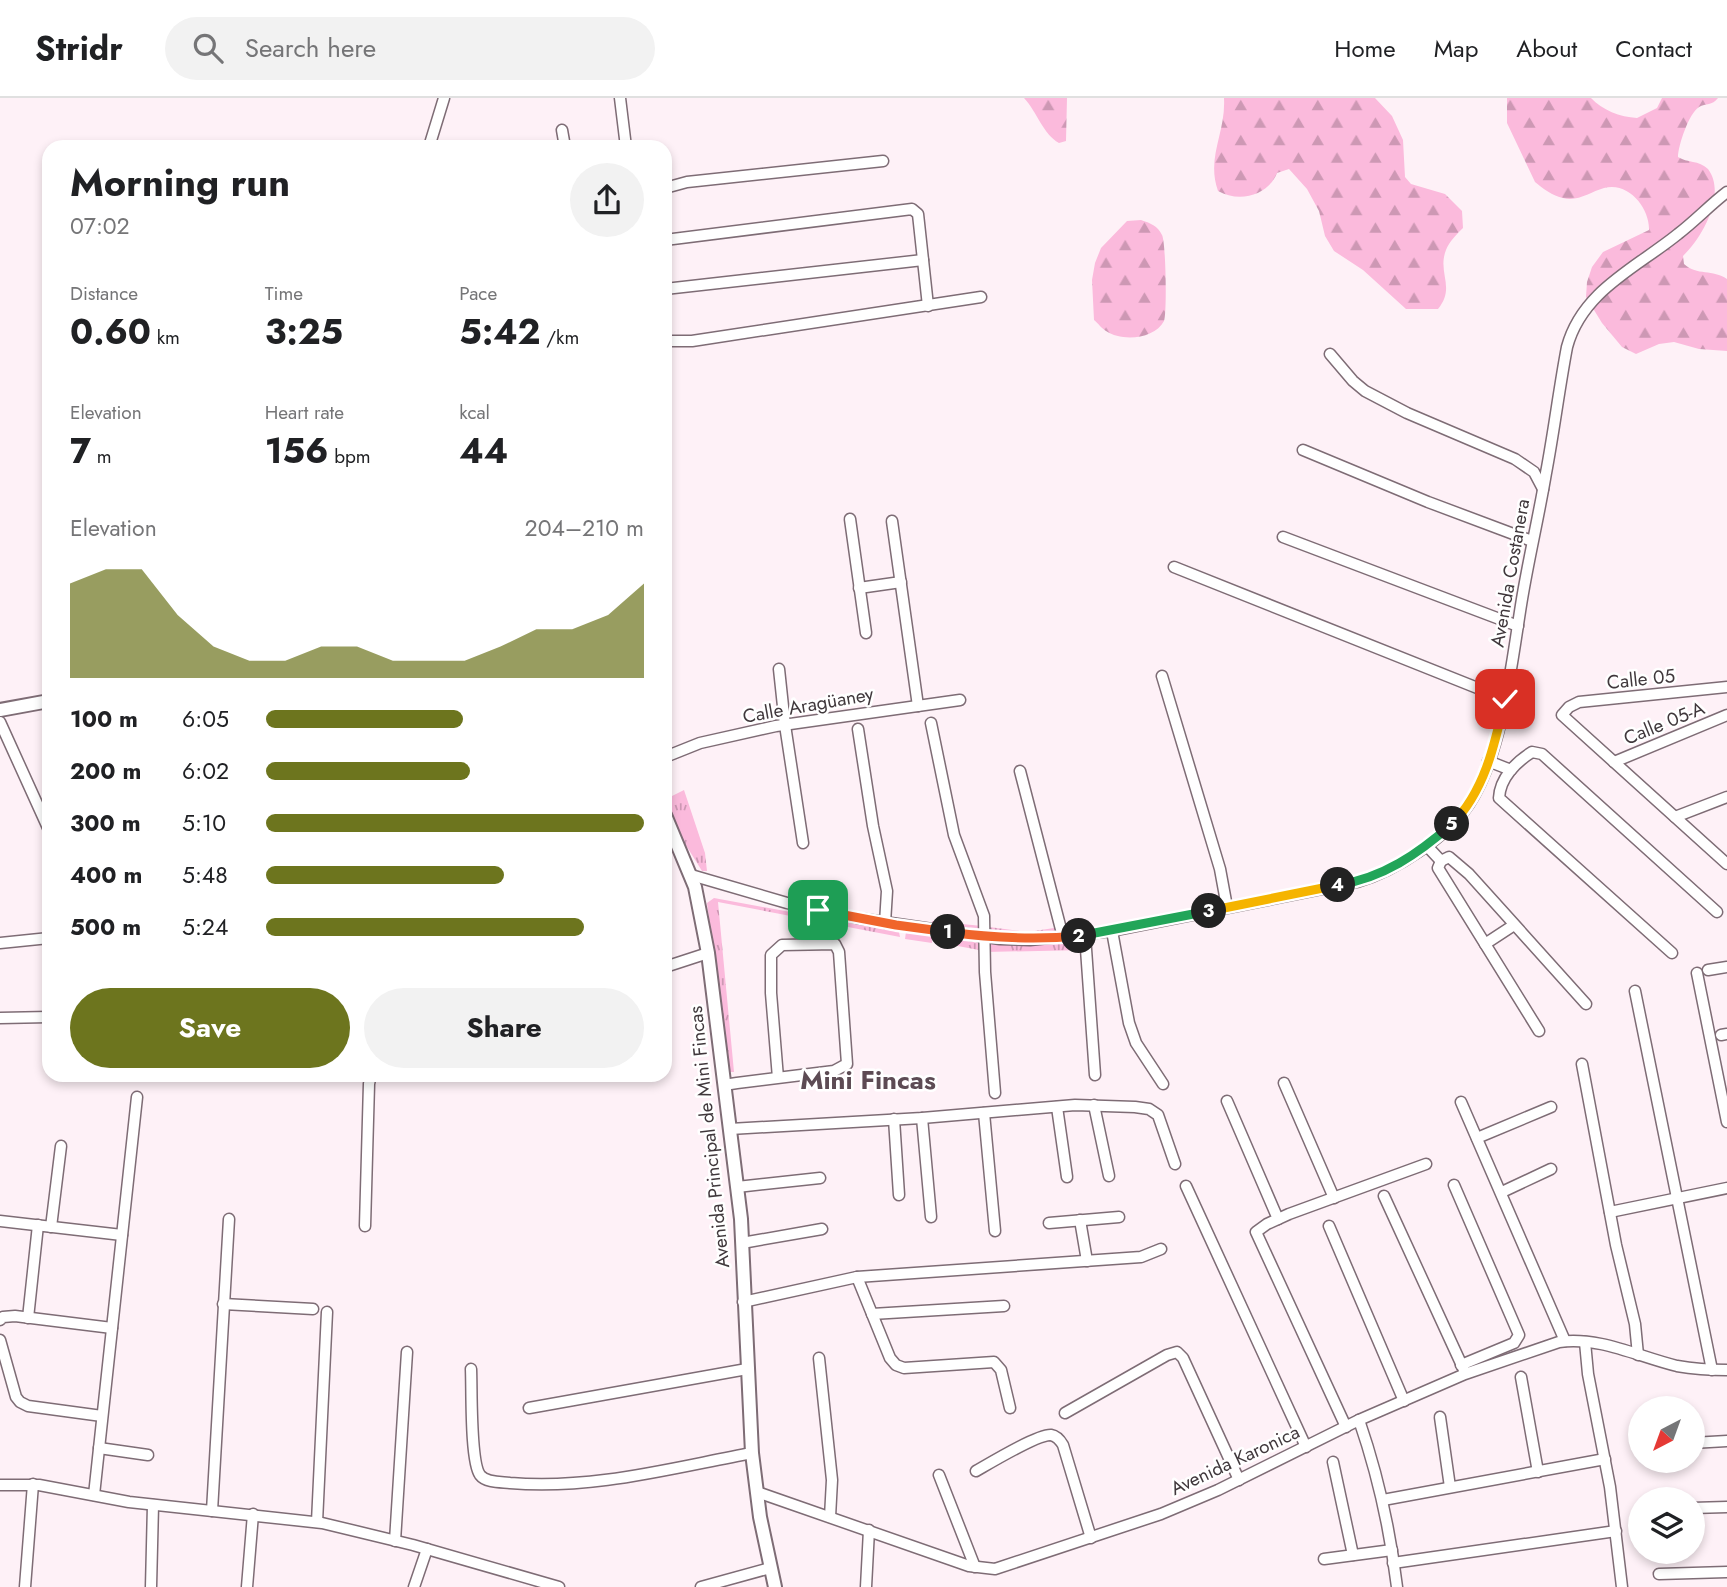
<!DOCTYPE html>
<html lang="en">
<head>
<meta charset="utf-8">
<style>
	body { margin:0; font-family:Jost,sans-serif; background:#f2f2f2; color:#202124; height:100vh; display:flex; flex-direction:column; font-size:26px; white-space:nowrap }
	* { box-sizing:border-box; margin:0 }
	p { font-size:23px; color:#757577 }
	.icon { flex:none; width:38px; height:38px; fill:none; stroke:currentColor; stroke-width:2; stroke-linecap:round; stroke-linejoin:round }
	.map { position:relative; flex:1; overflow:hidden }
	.side { position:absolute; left:42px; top:42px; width:630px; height:942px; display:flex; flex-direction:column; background:#fff; border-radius:21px; box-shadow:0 4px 10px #0003 }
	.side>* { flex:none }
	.needle { width:46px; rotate:221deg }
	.tools { position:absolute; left:1628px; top:1298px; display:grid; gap:14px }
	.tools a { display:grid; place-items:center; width:77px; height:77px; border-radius:50%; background:#fff; box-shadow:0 4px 10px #0003; font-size:35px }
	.pin { position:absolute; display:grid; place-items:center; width:60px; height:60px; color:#fff; margin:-30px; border-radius:14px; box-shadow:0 4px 10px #0006 }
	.km { position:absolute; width:35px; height:35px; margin:-18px; border-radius:50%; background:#222; color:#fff; font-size:19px; line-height:35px; text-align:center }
	.round { display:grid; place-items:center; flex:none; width:74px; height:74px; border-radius:37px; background:#f2f2f2 }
	.headline { display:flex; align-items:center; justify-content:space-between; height:119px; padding:0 28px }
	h1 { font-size:38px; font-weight:700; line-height:52px }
	.stats { display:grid; grid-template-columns:repeat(3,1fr); gap:10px; height:119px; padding:7px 28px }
	.stats div { display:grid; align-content:center }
	.stats b { font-size:35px; font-weight:700 }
	.stats small { font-size:19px; font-weight:400 }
	.stats p { font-size:19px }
	.chart { height:196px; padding:14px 28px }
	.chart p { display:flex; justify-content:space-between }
	.chart svg { width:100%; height:126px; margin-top:7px; fill:#6d751e; opacity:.7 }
	.primary-button { display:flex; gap:14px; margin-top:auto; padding:14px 28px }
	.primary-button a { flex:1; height:80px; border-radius:42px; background:#6d751e; color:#fff; font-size:28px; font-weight:700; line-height:80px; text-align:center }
	.primary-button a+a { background:#f2f2f2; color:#202124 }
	ul { padding:0 28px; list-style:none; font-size:23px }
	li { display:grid; grid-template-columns:112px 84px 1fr; align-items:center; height:52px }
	li i { height:18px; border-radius:9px; background:#6d751e }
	header { display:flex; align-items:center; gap:42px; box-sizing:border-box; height:98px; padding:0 35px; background:#fff; border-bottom:2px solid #e0e0e0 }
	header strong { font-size:33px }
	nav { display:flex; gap:38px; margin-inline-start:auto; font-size:24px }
	.search { width:490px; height:63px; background:#f2f2f2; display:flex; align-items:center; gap:18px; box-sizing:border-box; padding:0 24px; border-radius:38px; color:#757577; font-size:26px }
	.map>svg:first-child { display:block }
	.grass { fill:url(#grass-tufts) }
	.forest { fill:url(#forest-firs) }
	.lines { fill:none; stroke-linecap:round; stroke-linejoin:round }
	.minor-casing { stroke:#7e6c75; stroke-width:13 }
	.tertiary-casing { stroke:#7e6c75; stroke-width:16 }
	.minor { stroke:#fff; stroke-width:10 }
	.tertiary { stroke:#fff; stroke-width:12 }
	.split-1-casing { stroke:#fff; stroke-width:14 }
	.split-2-casing { stroke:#fff; stroke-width:14 }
	.split-3-casing { stroke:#fff; stroke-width:14 }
	.split-4-casing { stroke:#fff; stroke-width:14 }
	.split-5-casing { stroke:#fff; stroke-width:14 }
	.split-6-casing { stroke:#fff; stroke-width:14 }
	.split-1 { stroke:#f0652b; stroke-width:9 }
	.split-2 { stroke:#f0652b; stroke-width:9 }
	.split-3 { stroke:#22a559; stroke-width:9 }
	.split-4 { stroke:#f5b400; stroke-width:9 }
	.split-5 { stroke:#22a559; stroke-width:9 }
	.split-6 { stroke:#f5b400; stroke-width:9 }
	.labels { text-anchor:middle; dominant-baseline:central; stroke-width:5; stroke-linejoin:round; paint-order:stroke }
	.street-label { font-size:19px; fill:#40383c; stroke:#fff }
	.district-label { font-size:26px; font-weight:bold; fill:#5d4b54; stroke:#fff }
</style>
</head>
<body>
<header>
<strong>Stridr</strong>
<div class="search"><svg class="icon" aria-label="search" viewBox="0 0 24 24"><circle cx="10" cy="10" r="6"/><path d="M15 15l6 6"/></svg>Search here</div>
<nav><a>Home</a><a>Map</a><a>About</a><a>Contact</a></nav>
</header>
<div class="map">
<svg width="1727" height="1489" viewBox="0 0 1727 1489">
	<defs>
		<pattern id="grass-tufts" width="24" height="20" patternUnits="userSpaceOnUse" patternTransform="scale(1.75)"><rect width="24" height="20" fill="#fbbadc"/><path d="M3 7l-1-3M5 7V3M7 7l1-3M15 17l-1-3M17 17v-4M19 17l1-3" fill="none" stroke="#cd98b4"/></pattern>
		<pattern id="forest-firs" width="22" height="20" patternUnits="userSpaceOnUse" patternTransform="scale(1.75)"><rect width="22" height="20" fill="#fbbadc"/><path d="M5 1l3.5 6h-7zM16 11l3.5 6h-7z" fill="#cd98b4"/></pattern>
	</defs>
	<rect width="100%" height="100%" fill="#fef1f7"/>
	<g class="grass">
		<path d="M 684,692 L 705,755 L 707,773 L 702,773 C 692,755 664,720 670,699 Z"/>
		<polygon points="714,800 899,834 900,839 718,804 734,974 728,974 707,805"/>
		<polygon points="932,823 982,828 982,835 933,829"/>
		<polygon points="989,829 1028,834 1054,830 1057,835 1029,839 989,836"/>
		<polygon points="906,834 932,838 932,845 905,841"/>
		<polygon points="946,839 979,845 979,852 947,846"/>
		<polygon points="1083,843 1084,852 986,854 986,844"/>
	</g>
	<g class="forest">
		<path d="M 1024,0 L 1067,0 L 1066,43 L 1059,45 C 1043,36 1037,14 1024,0 Z"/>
		<path d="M 1224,0 L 1375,0 L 1392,18 L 1403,42 L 1405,79 L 1411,86 L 1445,96 L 1462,113 L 1463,130 C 1457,136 1449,144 1446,152 C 1437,175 1456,189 1438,211 L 1406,211 L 1363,172 L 1334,153 L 1325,138 L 1319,113 L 1307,91 L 1289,71 L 1277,75 C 1268,98 1239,105 1218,93 C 1206,59 1226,35 1224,0 Z"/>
		<path d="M 1507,0 L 1591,0 C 1602,12 1620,19 1637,20 L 1657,10 L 1662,0 L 1718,0 C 1712,8 1706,5 1699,9 C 1689,15 1678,48 1678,59 C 1687,65 1699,62 1708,71 C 1727,96 1702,140 1683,158 L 1684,166 C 1697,178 1713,171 1727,181 L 1727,253 L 1699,251 L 1674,244 L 1659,246 L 1636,256 L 1622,249 L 1602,225 L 1586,199 L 1587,184 L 1592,169 L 1603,154 L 1649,132 C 1650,111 1629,83 1604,90 C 1590,94 1578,104 1563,100 C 1553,98 1542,90 1535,84 L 1507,25 Z"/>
		<path d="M 1141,122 C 1150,125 1158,128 1162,137 C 1166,144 1167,217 1164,223 C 1155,241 1122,244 1106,233 C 1102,231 1098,225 1094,222 L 1092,182 L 1095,165 L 1101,150 L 1127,123 Z"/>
	</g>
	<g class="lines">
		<g class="minor-casing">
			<g id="minor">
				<polyline points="620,0 626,49"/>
				<polyline points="562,32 565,49"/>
				<polyline points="429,49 444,0"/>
				<polyline points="665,90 687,84 883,63"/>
				<polyline points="665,142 912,111 918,116 928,208"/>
				<polyline points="665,191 923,162"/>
				<polyline points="665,243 692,243 981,199"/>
				<polyline points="1330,256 1353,283 1365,293 1407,315 1515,361 1534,374 1543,391"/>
				<polyline points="1303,352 1428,404 1532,443"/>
				<polyline points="850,421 866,535"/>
				<polyline points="892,423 918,608"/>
				<polyline points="1283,439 1518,528"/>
				<polyline points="1174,469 1505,601"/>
				<polyline points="859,490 901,484"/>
				<polyline points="779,571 785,627 803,745"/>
				<polyline points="1162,578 1220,771 1227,809"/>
				<polyline points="1727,589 1579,604 1569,609 1562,617 1727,766"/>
				<polyline points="0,624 49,732"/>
				<polyline points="931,625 954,737 984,818 985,874 995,995"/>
				<polyline points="858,631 873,728 887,793 885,825"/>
				<polyline points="665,659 700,645 776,628 960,602"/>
				<polyline points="1488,663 1511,672"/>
				<polyline points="1614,664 1727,617"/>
				<polyline points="1020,673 1063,839"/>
				<polyline points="1675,719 1727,699"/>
				<polyline points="1426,747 1441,763"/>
				<polyline points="1441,763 1449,759 1469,776 1586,906"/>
				<polyline points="1441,763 1438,770 1539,933"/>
				<path d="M 691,777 L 787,805 L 857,820 L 1000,841 L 1030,842 L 1112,833 L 1357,784 C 1395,773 1446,740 1469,706 C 1503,655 1512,561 1522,501 C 1529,459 1539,417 1546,375 C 1554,333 1559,291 1567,249 C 1582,193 1636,170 1678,136 C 1695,123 1710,107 1727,94"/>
				<polyline points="1112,833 1129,925 1136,945 1163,986"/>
				<polyline points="1085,837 1095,977"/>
				<polyline points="0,845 49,840"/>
				<polyline points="1485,846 1514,827"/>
				<path d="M 1672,855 L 1499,700 C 1500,680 1516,664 1532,654 L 1542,656 L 1717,814"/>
				<polyline points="665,869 708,855"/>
				<polyline points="1708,872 1727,869"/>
				<polyline points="1697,875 1727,1024"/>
				<polyline points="1635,893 1712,1272"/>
				<polyline points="0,920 49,919"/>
				<polyline points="1721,937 1727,936"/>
				<polyline points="1582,966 1616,1147 1635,1226 1638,1257"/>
				<polyline points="1284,985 1334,1100"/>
				<polyline points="724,987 737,985 834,973 847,966 839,854 835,846 782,847 771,857 771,895 778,980"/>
				<polyline points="1227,1003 1278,1121"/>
				<polyline points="1461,1004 1565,1243"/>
				<polyline points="1094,1007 1109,1078"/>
				<polyline points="1057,1009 1067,1079"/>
				<polyline points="984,1015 995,1133"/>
				<polyline points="922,1020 931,1119"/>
				<polyline points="894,1021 899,1097"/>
				<polyline points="730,1031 922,1020 1075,1007 1135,1009 1149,1011 1158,1017 1175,1066"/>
				<polyline points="1477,1040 1551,1009"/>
				<polyline points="1454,1087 1519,1237 1514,1245 1461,1267"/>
				<polyline points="1186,1088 1306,1349"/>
				<polyline points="737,1089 820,1080"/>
				<polyline points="1502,1094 1551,1071"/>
				<polyline points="1384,1098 1464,1272"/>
				<polyline points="1610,1114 1727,1090"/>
				<polyline points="1080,1122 1087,1163"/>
				<polyline points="0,1123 122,1137"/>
				<polyline points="1049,1125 1119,1119"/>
				<polyline points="365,1128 369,986 371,976"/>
				<polyline points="1329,1128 1404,1303"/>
				<polyline points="51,1129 61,1048"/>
				<polyline points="742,1145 822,1131"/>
				<polyline points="857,1179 890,1260 896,1267 904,1270 994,1264 1001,1272 1010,1310"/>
				<polyline points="743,1204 857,1179 1141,1159 1161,1151"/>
				<polyline points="223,1206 313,1211"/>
				<polyline points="872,1216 1004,1208"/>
				<polyline points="28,1220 38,1127"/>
				<polyline points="0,1222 3,1219 15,1218 112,1230"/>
				<polyline points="0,1242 16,1299 20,1304 28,1308 102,1318"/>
				<polyline points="1585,1244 1588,1276 1610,1389 1622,1489"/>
				<polyline points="819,1260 832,1382 830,1419"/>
				<path d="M 471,1271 C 472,1291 470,1363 480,1377 C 486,1385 501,1384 510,1385 C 592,1392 671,1370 752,1355"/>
				<polyline points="1521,1279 1538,1374"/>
				<polyline points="529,1310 747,1271"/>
				<polyline points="1065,1315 1167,1257 1177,1254 1183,1260 1239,1382"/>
				<polyline points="1440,1319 1450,1389"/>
				<path d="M 1359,1322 C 1378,1377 1390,1431 1397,1489"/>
				<polyline points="1346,1329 1256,1134 1267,1126 1289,1116 1426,1066"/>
				<polyline points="1692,1345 1727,1343"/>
				<polyline points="99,1350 148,1357"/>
				<polyline points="1333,1364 1353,1457"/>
				<path d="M 976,1373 C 990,1365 1038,1336 1051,1337 C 1057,1338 1060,1342 1063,1347 L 1091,1440"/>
				<polyline points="939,1377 975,1469"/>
				<polyline points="0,1387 39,1387 129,1404 322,1425 413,1447 559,1489"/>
				<path d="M 757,1394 L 969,1468 L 995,1471 L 1161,1416 L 1218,1392 L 1359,1322 L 1465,1276 L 1559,1244 C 1599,1238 1639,1259 1677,1268 C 1694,1271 1710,1272 1727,1272"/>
				<polyline points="94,1397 137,999"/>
				<polyline points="1383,1402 1605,1361"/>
				<polyline points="1692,1410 1727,1409"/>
				<polyline points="212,1413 229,1121"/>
				<polyline points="317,1424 327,1214"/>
				<polyline points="395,1443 407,1254"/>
				<polyline points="1324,1461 1392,1452"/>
				<polyline points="1393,1465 1616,1433"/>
				<polyline points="1659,1476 1727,1474"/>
				<polyline points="25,1489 33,1386"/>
				<polyline points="151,1489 153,1407"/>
				<polyline points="247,1489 253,1416"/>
				<polyline points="414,1489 427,1451"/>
				<polyline points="701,1489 770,1470"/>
				<polyline points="866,1489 869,1432"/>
			</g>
		</g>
		<g class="tertiary-casing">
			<g id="tertiary">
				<polyline points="0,612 49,603"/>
				<polyline points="665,717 695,789 708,855 741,1121 752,1355 760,1419 775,1489"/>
			</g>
		</g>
		<use href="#minor" class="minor"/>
		<use href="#tertiary" class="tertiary"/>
	</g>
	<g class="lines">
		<g class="split-1-casing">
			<polyline id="split-1" points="818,812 896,827 948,834"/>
		</g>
		<g class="split-2-casing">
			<path id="split-2" d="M 948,834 C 993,840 1034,842 1079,838"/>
		</g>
		<g class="split-3-casing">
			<polyline id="split-3" points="1079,838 1209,813"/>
		</g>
		<g class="split-4-casing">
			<polyline id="split-4" points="1209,813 1338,787"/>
		</g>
		<g class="split-5-casing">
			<path id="split-5" d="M 1338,787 C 1383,780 1418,756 1452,726"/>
		</g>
		<g class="split-6-casing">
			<path id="split-6" d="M 1452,726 C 1485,693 1495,645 1505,601"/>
		</g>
		<use href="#split-1" class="split-1"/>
		<use href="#split-2" class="split-2"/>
		<use href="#split-3" class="split-3"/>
		<use href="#split-4" class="split-4"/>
		<use href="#split-5" class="split-5"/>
		<use href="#split-6" class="split-6"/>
	</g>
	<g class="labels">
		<g class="street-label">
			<text transform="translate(1510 475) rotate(-80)">Avenida Costanera</text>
			<text transform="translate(1641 581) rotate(-6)">Calle 05</text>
			<text transform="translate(808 607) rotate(-10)">Calle Aragüaney</text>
			<text transform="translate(1664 625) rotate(-22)">Calle 05-A</text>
			<text transform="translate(709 1039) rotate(-96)">Avenida Principal de Mini Fincas</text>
			<text transform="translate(1235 1362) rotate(-25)">Avenida Karonica</text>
		</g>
		<g class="district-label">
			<text x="868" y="982">Mini Fincas</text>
		</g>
	</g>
</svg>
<div class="tools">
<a><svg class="needle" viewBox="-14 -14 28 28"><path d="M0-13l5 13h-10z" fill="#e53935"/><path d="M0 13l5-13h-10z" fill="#757577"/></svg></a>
<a><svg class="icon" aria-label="layers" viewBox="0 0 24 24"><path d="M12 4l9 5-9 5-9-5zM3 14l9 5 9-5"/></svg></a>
</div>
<div class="pin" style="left:818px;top:812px;background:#1e9e55"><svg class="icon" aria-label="arrive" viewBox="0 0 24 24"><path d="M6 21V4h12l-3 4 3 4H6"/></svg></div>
<div class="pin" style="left:1505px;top:601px;background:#d93025"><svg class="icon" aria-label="check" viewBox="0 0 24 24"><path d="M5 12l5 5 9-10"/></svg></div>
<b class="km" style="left:948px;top:834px">1</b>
<b class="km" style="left:1079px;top:838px">2</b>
<b class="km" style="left:1209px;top:813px">3</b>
<b class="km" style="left:1338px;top:787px">4</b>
<b class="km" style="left:1452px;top:726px">5</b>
<section class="side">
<div class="headline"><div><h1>Morning run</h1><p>07:02</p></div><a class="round"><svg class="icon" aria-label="share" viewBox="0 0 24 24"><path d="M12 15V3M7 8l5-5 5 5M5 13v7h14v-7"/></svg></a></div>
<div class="stats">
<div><p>Distance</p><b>0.60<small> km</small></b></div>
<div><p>Time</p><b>3:25</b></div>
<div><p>Pace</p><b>5:42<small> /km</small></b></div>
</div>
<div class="stats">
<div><p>Elevation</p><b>7<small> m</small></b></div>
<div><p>Heart rate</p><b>156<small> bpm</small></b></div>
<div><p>kcal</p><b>44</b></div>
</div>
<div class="chart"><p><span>Elevation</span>204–210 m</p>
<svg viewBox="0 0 160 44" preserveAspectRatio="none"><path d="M0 44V11L10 6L20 6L30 22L40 33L50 38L60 38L70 33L80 33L90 38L100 38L110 38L120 33L130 27L140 27L150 22L160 11V44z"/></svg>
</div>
<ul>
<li><b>100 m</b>6:05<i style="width:52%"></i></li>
<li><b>200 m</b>6:02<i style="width:54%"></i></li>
<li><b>300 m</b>5:10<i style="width:100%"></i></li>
<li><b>400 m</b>5:48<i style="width:63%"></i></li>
<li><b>500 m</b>5:24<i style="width:84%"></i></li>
</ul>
<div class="primary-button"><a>Save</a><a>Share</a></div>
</section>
</div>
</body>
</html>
